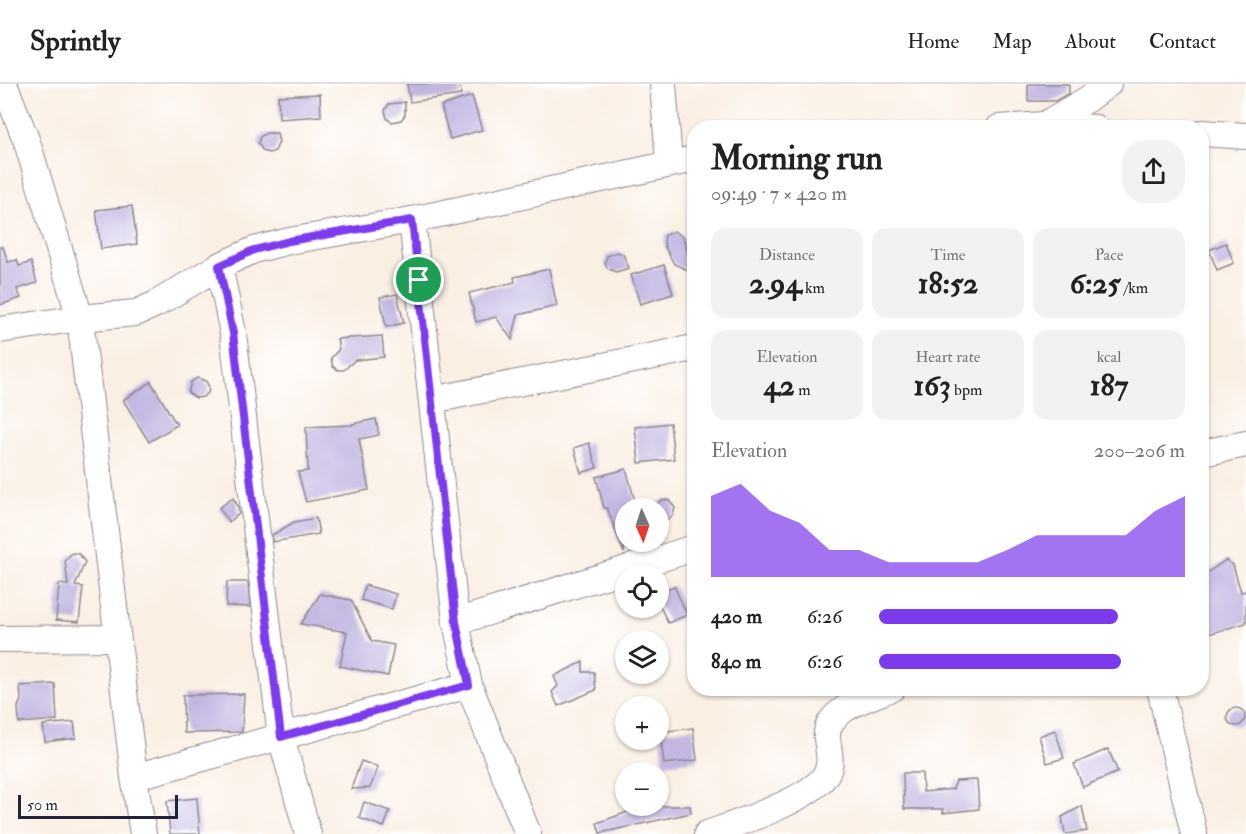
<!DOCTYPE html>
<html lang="en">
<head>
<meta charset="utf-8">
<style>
	body { margin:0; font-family:"IM FELL Double Pica",serif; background:#f2f2f2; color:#222; height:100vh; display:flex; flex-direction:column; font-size:22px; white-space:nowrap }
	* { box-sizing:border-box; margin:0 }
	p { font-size:20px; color:#767676 }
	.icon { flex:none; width:33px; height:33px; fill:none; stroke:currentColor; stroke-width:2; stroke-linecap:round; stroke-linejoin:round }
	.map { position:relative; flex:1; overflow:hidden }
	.sheet { position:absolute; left:687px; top:36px; width:522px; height:576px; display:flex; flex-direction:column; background:#fff; border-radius:24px; box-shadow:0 2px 4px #0004 }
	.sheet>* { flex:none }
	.needle { width:39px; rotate:177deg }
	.fabs { position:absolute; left:615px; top:414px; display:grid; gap:12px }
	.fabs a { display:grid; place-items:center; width:54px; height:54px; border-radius:50%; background:#fff; box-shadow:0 2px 4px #0004; font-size:30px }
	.scale { position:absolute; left:18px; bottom:15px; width:160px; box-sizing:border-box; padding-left:6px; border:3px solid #22223b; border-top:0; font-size:16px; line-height:21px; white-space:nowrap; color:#22223b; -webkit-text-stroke:4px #fff; paint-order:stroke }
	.pin { position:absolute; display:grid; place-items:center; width:51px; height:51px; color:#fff; margin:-26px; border:3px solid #fff; border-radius:50%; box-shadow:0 2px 6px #0007 }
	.round { display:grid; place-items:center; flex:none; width:63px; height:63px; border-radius:24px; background:#f2f2f2 }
	.summary { display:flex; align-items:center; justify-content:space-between; height:102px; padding:0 24px }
	h1 { font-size:33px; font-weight:700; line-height:45px }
	.metrics { display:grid; grid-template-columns:repeat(3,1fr); gap:9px; height:102px; padding:6px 24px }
	.metrics div { display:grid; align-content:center; border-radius:15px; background:#f2f2f2; text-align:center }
	.metrics b { font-size:30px; font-weight:700 }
	.metrics small { font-size:16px; font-weight:400 }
	.metrics p { font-size:16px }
	.chart { height:168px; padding:12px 24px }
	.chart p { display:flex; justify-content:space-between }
	.chart svg { width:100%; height:108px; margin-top:6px; fill:#7c3aed; opacity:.7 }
	ul { padding:0 24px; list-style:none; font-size:20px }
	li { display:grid; grid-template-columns:96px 72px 1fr; align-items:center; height:45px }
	li i { height:15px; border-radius:8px; background:#7c3aed }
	header { display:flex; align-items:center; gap:36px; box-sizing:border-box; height:84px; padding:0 30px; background:#fff; border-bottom:2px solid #e0e0e0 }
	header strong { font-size:28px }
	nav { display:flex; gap:33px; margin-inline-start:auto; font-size:21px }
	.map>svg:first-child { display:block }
	.building { fill:#c3b7e2 }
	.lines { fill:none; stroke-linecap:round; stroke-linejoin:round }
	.minor-casing { stroke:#8e888f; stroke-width:28 }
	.minor { stroke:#fff; stroke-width:26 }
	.route-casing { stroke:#fff; stroke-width:12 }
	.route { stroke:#7c3aed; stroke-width:8 }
</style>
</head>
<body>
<header>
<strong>Sprintly</strong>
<nav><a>Home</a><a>Map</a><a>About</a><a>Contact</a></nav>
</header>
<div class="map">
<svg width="1246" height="750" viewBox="0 0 1246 750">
	<rect width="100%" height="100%" fill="#fff"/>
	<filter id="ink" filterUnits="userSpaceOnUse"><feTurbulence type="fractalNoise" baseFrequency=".0167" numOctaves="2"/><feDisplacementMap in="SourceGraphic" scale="12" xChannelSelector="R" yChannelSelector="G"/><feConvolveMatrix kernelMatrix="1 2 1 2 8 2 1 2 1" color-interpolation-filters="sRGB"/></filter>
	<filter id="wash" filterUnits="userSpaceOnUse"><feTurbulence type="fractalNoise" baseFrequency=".008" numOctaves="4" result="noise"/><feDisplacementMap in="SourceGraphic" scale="24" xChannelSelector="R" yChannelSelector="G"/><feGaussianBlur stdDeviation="1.35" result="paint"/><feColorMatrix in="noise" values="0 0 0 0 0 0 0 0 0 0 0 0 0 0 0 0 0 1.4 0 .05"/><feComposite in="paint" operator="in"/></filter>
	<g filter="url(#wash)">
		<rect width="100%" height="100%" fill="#faefe3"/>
		<g id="blocks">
			<g class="building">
				<polygon points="407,0 460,0 461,11 410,18"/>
				<polygon points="1028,0 1069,0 1069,9 1055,17 1028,17"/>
				<polygon points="320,10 321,32 279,35 278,12"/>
				<polygon points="472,12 482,46 450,55 441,22"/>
				<polygon points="405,18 405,31 401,36 392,38 387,35 385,26 389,20"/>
				<polygon points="266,49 277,49 279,58 275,67 269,69 263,67 258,59 260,53"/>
				<polygon points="132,122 137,160 101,165 96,126"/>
				<polygon points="674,147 683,153 694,189 674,180 664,161 665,151"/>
				<polygon points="1226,159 1234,179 1217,186 1209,166"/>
				<polygon points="0,163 3,163 8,178 17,176 19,182 31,178 37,199 17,205 21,214 0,221"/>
				<polygon points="617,168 623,170 629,184 616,188 607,184 605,178 607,172"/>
				<polygon points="664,181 673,210 640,220 631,191"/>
				<polygon points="549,185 557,222 518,231 512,256 496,233 476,238 469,209 515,198 514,193"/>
				<polygon points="397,210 404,239 386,243 380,213"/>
				<polygon points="382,252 384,273 355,276 344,286 338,286 333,283 331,274 339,265 337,255"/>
				<polygon points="197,294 206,297 209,303 208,309 203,313 196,314 188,309 191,298"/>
				<polygon points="151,298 177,341 149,358 123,316"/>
				<polygon points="376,335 379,351 359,355 369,406 306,418 298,388 308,387 306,343 352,341 352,340"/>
				<polygon points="670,339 674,375 639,379 635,343"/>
				<polygon points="589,359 597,384 581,389 574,364"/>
				<polygon points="626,385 637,424 626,424 624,469 607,424 604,424 596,393"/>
				<polygon points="233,414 238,422 239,430 229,438 219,424"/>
				<polygon points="662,416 669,416 675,424 673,431 668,435 658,434 658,424 651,424"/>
				<polygon points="316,434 319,450 273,458 272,451 294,438"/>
				<polygon points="72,469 79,470 85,478 75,502 83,503 79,538 56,536 59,500 68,501 65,476"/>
				<polygon points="1226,476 1233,481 1241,508 1246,507 1246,539 1202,552 1202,492"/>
				<polygon points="227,498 248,498 250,523 226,522"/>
				<polygon points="365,501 396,510 392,525 361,516"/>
				<polygon points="674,502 687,531 668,539 658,518 658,508"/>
				<polygon points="320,510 351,516 372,557 394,561 388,592 340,582 347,548 301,540"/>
				<polygon points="583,578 583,588 594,588 596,606 558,622 552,608 558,602 554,592"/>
				<polygon points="55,600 57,636 19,639 18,623 21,616 20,602"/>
				<polygon points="244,610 242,648 184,649 183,611"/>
				<circle cx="1236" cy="633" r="9"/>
				<polygon points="74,638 76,654 45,658 43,641"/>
				<polygon points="693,644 697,676 664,680 660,648"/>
				<polygon points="1055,646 1064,674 1047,679 1039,652"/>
				<polygon points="1108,665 1118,688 1083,703 1074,680"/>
				<polygon points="361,677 378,683 370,704 351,705"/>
				<polygon points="903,689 922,689 923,708 953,705 956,697 977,696 979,725 943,729 943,725 904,725"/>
				<polygon points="197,714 200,750 170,750 167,717"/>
				<polygon points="364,718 390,727 384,743 359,734"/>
				<polygon points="644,722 690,722 691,729 600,749 597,739"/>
				<polygon points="1082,722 1087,747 1065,750 1062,733"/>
			</g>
		</g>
	</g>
	<g filter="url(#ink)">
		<use href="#blocks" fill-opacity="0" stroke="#8e888f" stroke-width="1.5"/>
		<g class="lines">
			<g class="minor-casing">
				<g id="minor">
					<polyline points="4,0 27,58 80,234 134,693 143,750"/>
					<polyline points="663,0 669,79"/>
					<polyline points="1045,43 1044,41 1088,15 1108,0"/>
					<polyline points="999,44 1044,41 1096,44"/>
					<polyline points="1202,49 1246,52"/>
					<polyline points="412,136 456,538 469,601 528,750"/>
					<polyline points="219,182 233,249 281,653 308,750"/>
					<polyline points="0,246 80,234 136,229 156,220 219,182 254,166 289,157 412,136 694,75"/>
					<polyline points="432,316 694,264"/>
					<polyline points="1202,369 1246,360"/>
					<polyline points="456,538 694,464"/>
					<polyline points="0,555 117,554"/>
					<polyline points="1160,604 1194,750"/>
					<polyline points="134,693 469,601"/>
					<path d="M 707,750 C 736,740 812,715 826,690 C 833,679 828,666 827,654 C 824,625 871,613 892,604"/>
				</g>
			</g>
			<use href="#minor" class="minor"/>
		</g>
	</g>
	<g class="lines" filter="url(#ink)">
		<g class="route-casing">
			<polygon id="route" points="412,136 456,538 469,601 281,653 233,249 219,182 254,166 289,157"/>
		</g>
		<use href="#route" class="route"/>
	</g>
</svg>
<div class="fabs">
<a><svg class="needle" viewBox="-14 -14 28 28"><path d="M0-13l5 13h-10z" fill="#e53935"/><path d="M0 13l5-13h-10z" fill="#767676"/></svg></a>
<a><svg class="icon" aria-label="locate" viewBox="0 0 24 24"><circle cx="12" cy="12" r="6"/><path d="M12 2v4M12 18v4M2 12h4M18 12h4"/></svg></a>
<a><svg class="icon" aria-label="layers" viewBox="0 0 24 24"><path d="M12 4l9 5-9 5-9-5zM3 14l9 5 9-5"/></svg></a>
<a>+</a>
<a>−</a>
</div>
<div class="scale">50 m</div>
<div class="pin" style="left:419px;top:196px;background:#1e9e55"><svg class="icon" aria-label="arrive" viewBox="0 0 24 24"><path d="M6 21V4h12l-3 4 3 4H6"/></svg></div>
<section class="sheet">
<div class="summary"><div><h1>Morning run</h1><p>09:49 · 7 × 420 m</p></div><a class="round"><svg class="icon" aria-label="share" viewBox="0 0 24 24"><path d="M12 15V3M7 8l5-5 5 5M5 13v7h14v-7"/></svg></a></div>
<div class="metrics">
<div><p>Distance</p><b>2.94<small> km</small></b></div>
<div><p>Time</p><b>18:52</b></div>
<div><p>Pace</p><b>6:25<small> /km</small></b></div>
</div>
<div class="metrics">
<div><p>Elevation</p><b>42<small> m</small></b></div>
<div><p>Heart rate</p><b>163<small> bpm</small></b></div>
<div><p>kcal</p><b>187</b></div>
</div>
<div class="chart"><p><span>Elevation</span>200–206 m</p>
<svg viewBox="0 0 160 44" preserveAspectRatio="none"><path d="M0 44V11L10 6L20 17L30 22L40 33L50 33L60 38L70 38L80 38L90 38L100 33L110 27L120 27L130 27L140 27L150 17L160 11V44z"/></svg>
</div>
<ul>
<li><b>420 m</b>6:26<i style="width:78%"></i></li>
<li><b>840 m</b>6:26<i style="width:79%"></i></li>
</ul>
</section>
</div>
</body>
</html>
